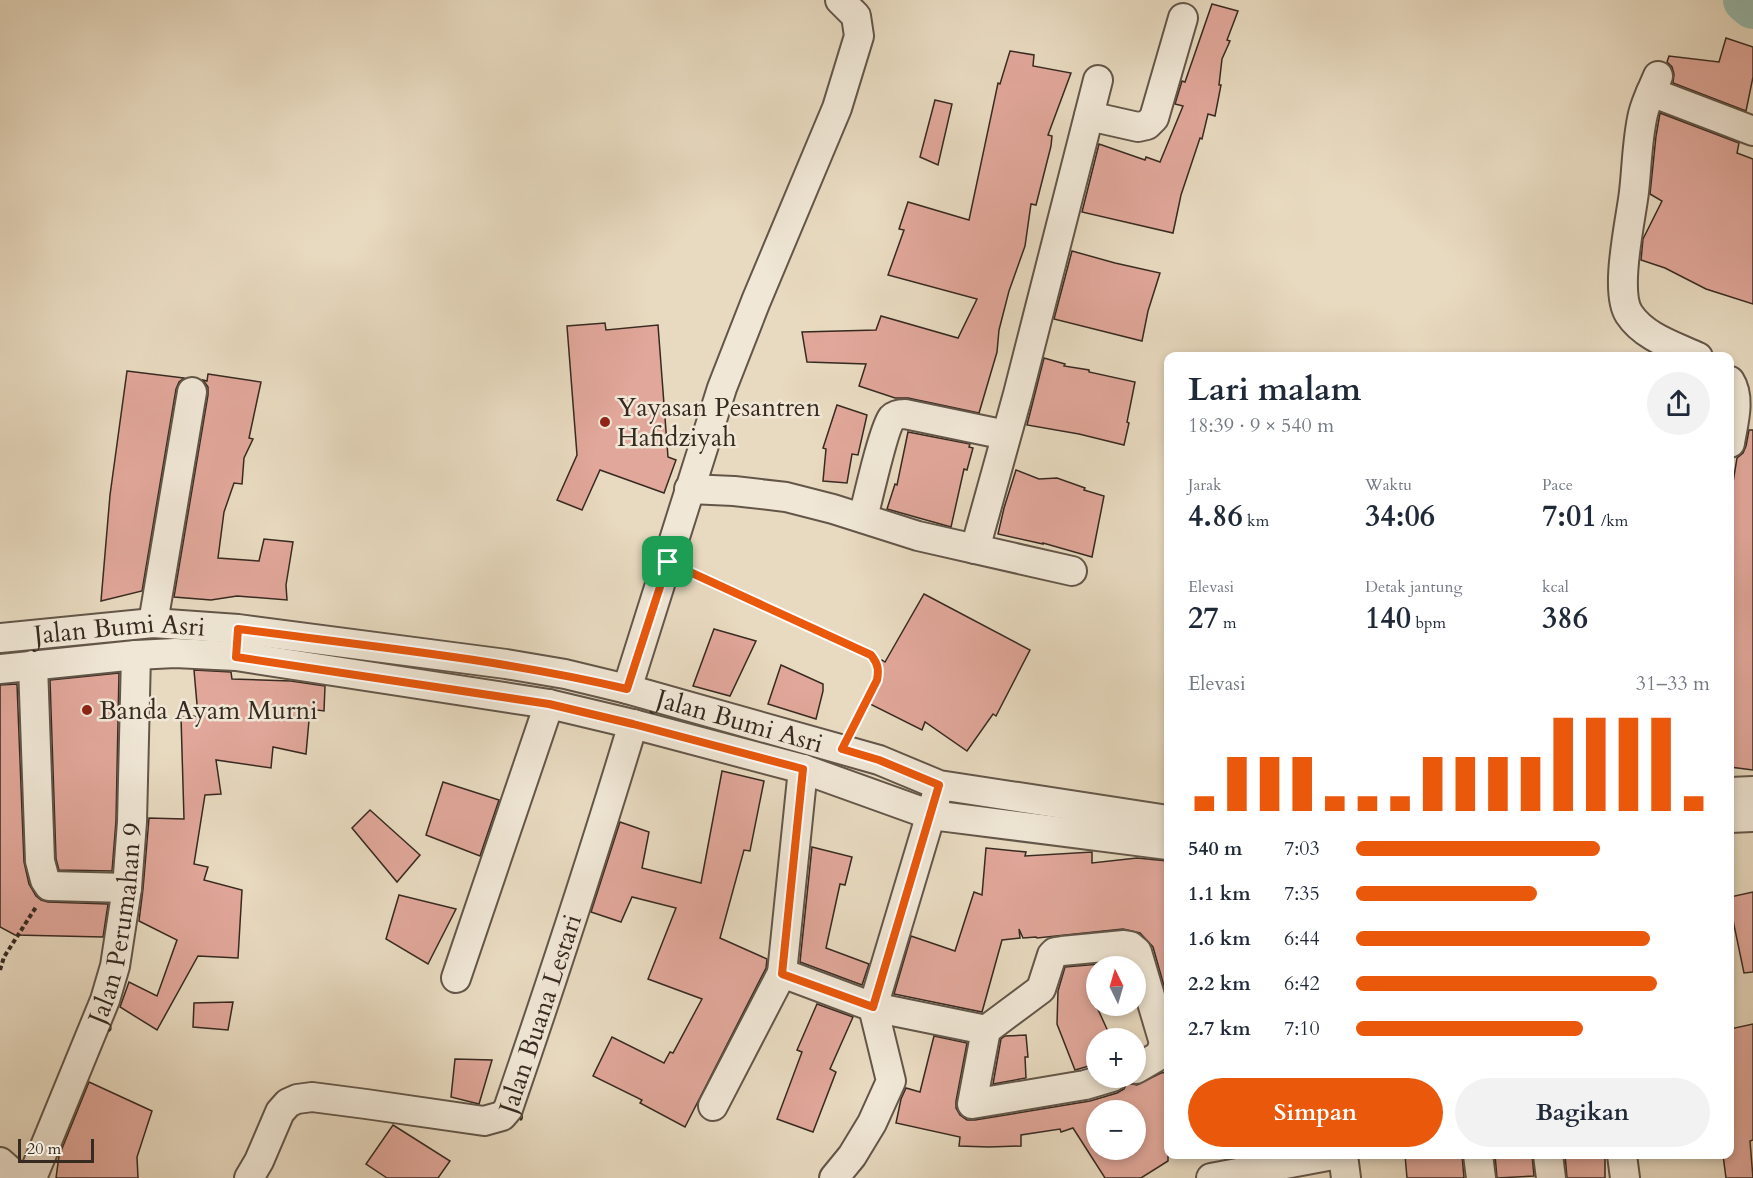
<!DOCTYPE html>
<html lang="id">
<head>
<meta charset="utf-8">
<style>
	body { margin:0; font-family:Cardo,serif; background:#f2f2f3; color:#1f2937; height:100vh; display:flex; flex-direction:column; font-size:22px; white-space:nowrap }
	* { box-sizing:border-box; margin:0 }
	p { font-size:20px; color:#747a83 }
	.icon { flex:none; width:33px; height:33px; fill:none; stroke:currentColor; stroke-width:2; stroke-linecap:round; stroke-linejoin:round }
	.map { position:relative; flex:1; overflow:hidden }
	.drawer { position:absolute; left:1164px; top:352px; width:570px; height:807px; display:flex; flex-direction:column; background:#fff; border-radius:12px; box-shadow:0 3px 9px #0003 }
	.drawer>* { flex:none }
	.needle { width:39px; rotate:355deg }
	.fabs { position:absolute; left:1086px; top:956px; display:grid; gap:12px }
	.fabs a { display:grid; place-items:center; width:60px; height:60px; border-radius:50%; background:#fff; box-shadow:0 3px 9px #0003; font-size:30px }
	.scale { position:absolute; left:18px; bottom:15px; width:76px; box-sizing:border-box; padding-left:6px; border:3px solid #372a21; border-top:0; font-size:16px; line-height:21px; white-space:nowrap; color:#372a21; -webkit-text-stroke:4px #f0e7d6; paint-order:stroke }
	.pin { position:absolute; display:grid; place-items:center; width:51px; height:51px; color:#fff; margin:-26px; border-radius:12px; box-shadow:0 3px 9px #0006 }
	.round { display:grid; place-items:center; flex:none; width:63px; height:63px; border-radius:32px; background:#f2f2f3 }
	.headline { display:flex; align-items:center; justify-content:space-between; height:102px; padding:0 24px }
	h1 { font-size:33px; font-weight:700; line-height:45px }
	.metrics { display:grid; grid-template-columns:repeat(3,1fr); gap:9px; height:102px; padding:6px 24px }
	.metrics div { display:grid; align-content:center }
	.metrics b { font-size:30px; font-weight:700 }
	.metrics small { font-size:16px; font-weight:400 }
	.metrics p { font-size:16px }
	.chart { height:168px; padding:12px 24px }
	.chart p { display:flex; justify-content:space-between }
	.chart svg { width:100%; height:108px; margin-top:6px; stroke:#ea580c; stroke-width:6 }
	.button { display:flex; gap:12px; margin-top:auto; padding:12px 24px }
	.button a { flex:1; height:69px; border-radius:36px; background:#ea580c; color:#fff; font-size:24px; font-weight:700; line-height:69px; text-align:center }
	.button a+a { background:#f2f2f3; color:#1f2937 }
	ul { padding:0 24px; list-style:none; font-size:20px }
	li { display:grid; grid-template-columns:96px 72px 1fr; align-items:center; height:45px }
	li i { height:15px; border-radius:8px; background:#ea580c }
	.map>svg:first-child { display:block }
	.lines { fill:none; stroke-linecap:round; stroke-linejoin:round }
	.river { stroke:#98bbae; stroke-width:46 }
	.building { fill:#e1a79a; stroke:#372a21; stroke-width:1.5; fill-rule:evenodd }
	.minor-casing { stroke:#635649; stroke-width:32 }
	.path { stroke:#372a21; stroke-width:4; stroke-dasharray:4.5 3; stroke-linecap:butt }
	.minor { stroke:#f0e7d6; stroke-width:28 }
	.route-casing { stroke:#fff; stroke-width:12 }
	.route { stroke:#ea580c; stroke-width:8 }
	.poi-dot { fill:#8f2418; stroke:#f0e7d6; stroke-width:2 }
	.labels { text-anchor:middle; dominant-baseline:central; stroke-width:5; stroke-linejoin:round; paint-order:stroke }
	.poi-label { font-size:26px; fill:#372a21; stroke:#f0e7d6; text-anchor:start }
	.street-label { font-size:26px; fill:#372a21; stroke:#f0e7d6 }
</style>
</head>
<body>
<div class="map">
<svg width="1753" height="1178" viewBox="0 0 1753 1178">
	<rect width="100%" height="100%" fill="#e8dac0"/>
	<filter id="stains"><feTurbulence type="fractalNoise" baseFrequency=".00333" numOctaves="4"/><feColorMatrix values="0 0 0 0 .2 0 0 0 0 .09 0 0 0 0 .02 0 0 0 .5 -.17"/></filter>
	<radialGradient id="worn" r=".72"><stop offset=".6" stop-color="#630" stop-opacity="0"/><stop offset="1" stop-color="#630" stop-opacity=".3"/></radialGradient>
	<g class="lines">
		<polyline class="river" points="1746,0 1753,6"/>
	</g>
	<g class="building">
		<polygon points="1212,4 1238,11 1227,40 1230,41 1222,59 1219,85 1221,85 1215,116 1208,114 1202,139 1200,138 1181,195 1173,233 1082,212 1099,144 1145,160 1146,157 1160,162 1183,106 1175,104 1182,81 1185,82"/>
		<polygon points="1726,38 1753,47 1753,77 1746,111 1673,83 1674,74 1672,67 1667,62 1669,56 1719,62"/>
		<polygon points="1010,51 1034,55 1033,66 1071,73 1048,135 1052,136 1051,146 1036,205 1031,204 1025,246 1009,291 999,330 997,352 979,413 908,398 895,398 859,386 866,364 807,362 802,332 876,330 881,316 958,338 977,299 888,275 904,230 899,229 908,202 969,220 998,83 1000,84"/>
		<polygon points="935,100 952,104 938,165 920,157"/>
		<polygon points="1660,113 1739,143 1737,153 1753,159 1753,304 1706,289 1665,268 1641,260 1643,239 1662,201 1650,194 1656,136"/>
		<polygon points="1072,251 1115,263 1160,273 1148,311 1142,341 1054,319"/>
		<polygon points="605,323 606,330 658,325 668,457 676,460 664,493 600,470 582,510 557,500 577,455 567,326"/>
		<polygon points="1044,358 1065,364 1064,366 1089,370 1089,372 1135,382 1127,422 1129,423 1124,445 1079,434 1027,425"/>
		<polygon points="127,371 184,378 179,382 176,389 142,591 101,601 110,495"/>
		<polygon points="208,374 261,382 249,438 253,439 244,458 242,484 234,483 224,512 218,558 259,561 264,539 293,542 286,585 287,600 237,596 211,600 174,597 208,395 208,387 203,380 207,381"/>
		<polygon points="837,405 867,415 858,455 852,454 847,483 823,481 826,449 823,448"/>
		<polygon points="1749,430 1753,430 1753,770 1730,767 1730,501 1737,458 1743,453 1746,446"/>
		<polygon points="908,432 970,444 969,447 973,448 967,470 964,469 951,527 887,509 895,484 897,485"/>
		<polygon points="1016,470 1039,479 1057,478 1085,488 1084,490 1104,496 1092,557 1043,543 1043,544 998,534 1004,508"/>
		<polygon points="924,594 1030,650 996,716 993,714 967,751 925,722 922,730 862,700 882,660 885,662"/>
		<polygon points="714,629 756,641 730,696 693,686"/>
		<polygon points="781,665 823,684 823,691 816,719 768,704"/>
		<polygon points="194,670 231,672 232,679 291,681 325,686 324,711 310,709 306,754 273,747 271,768 216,760 221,794 205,795 194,864 208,867 204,880 242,890 238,958 198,956 157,1030 120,1007 129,982 157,996 177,940 139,921 143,889 149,818 184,819 181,717 198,716"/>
		<polygon points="119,673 116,821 112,871 59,870 56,859 50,680"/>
		<polygon points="17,684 24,862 29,884 36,896 41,900 48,902 108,904 103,937 15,935 0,927 0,685"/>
		<polygon points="722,771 764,781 750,851 744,850 720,938 767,959 766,968 685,1127 640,1103 642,1100 593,1076 612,1037 664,1063 670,1052 673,1053 702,999 648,979 676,908 632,897 621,922 591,912 620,822 649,832 642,868 701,883"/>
		<polygon points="443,782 499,800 480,856 426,835"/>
		<polygon points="370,810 420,855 397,882 352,828"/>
		<polygon points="812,847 852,857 845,885 840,884 826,948 869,964 862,985 800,962"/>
		<polygon points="986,848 1026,852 1025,856 1092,852 1092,863 1137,858 1168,861 1168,1000 1153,947 1140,933 1123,929 1037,938 1036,937 1023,938 1019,929 1020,938 1002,940 982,1012 894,994 911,936 955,951 974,892 982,895"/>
		<polygon points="1753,892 1753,972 1744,973 1730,906 1730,897"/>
		<polygon points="399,895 456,909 428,964 386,939"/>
		<polygon points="1123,962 1124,966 1096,966 1096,1005 1111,1038 1095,1038 1096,1043 1096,1064 1075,1070 1057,1024 1058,991 1065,967"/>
		<polygon points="233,1002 228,1030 193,1027 194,1003"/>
		<polygon points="817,1004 853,1017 830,1069 836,1072 813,1132 777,1119 802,1052 797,1050"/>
		<polygon points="1753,1024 1753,1140 1750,1141 1753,1178 1726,1178 1723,1155 1730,1155 1730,1029"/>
		<polygon points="1026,1035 1028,1057 1025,1057 1026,1078 993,1084 1001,1039 1005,1036"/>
		<path d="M 934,1036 L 967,1043 L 956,1101 L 956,1108 L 960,1115 L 967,1120 L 975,1120 L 1090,1101 L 1117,1093 L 1124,1089 L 1127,1083 L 1137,1085 L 1161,1073 L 1168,1072 L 1168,1161 L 1141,1178 L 1105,1178 L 1073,1128 L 1061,1132 L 1060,1129 L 1021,1135 L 1021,1146 L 989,1147 L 959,1146 L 960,1137 L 896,1123 L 901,1099 L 906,1088 L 920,1092 ZM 1096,1110 L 1136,1110 L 1136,1149 L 1096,1149 Z"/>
		<polygon points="455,1059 492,1060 479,1104 451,1097"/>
		<polygon points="89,1082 152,1111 137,1157 138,1178 56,1178 59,1156"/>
		<polygon points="393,1125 450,1161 438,1178 387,1178 366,1164"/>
		<polygon points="1405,1155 1462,1155 1464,1178 1407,1178"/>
		<polygon points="1495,1155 1532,1155 1534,1176 1497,1178"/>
		<polygon points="1565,1155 1605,1155 1605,1178 1567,1178"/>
	</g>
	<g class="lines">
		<g class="minor-casing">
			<g id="minor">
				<path d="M 1658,76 C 1653,88 1646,101 1643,114 C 1637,140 1637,166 1634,192 C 1631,219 1614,291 1629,314 C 1644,337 1674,346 1698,357"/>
				<polyline points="1651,92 1753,131"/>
				<polyline points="1089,116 1138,127 1147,125 1154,118 1183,18"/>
				<path d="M 1730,381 C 1741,398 1733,424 1730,443"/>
				<polyline points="689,489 734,491 786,497 833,509 918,536 1072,571"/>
				<path d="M 863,518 C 867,502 884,427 892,418 C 896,414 901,414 905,414 L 1006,435"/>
				<polyline points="975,549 1018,394 1098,80"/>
				<polyline points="153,623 192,392"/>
				<path id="s1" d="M 0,638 L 153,623 L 238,629 L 506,664 L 565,674 L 627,689 L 879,760 L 939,785 L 1168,820"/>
				<polyline points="33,665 40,861 45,880 49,886 127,888"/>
				<polyline points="0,669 136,655 175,653 236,656 549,704 633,724 803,769 931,815 1168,845"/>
				<polyline points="627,689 722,388 756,301 837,108 859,36 856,16 840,0"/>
				<polyline points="1730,792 1753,791"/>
				<polyline points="1730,818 1753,817"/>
				<polyline points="782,973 803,769"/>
				<polyline points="456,978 549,704"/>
				<polyline points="1112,1077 1085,1085 972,1104 986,1030 1041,989 1052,955 1055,952 1062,951 1124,945 1130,946 1137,952 1164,1043 1160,1055 1136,1069"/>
				<polyline points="713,1106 782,973 873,1007 986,1030"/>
				<polyline points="1343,1155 1346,1178"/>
				<polyline points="1478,1155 1481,1178"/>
				<polyline points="1548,1155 1551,1178"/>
				<polyline points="1622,1155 1625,1178"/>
				<polyline points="0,1162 18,1178"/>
				<path id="s2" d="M 32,1178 L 105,1000 L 115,966 L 127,888 L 132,822 L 136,655"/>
				<path id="s3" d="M 249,1178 L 259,1161 L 280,1112 L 288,1103 L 297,1099 L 312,1097 L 366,1104 L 484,1121 L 502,1116 L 508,1109 C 552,981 594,853 633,724"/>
				<polyline points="834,1178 852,1156 872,1123 891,1081 873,1007 936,797"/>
				<polyline points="1211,1178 1333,1155"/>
			</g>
		</g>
		<g class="path">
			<path d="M 691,573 L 871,655 C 888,675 863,707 853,727"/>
			<polyline points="0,970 4,957 36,907"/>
		</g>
		<use href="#minor" class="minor"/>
	</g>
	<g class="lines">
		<g class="route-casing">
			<path id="route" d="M 668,562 L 871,655 C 878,664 879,669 877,680 L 842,749 L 879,760 L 939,785 L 873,1007 L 782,974 L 803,769 L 633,724 L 549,704 L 236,657 L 238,629 C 368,646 499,659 627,689 Z"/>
		</g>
		<use href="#route" class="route"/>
	</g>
	<g class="poi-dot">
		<circle cx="605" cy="422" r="6"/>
		<circle cx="87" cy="710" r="6"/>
	</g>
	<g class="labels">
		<g class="poi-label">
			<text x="617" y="407">Yayasan Pesantren<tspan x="617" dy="30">Hafidziyah</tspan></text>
			<text x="99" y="710">Banda Ayam Murni</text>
		</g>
		<g class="street-label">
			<text stroke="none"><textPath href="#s1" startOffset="120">Jalan Bumi Asri</textPath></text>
			<text stroke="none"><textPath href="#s1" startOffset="750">Jalan Bumi Asri</textPath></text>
			<text stroke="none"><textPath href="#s2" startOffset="270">Jalan Perumahan 9</textPath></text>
			<text stroke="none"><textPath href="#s3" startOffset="412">Jalan Buana Lestari</textPath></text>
		</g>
	</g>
	<rect width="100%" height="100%" filter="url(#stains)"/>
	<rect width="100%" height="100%" fill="url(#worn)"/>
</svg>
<div class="fabs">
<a><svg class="needle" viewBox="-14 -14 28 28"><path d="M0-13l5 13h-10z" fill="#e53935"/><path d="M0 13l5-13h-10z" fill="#747a83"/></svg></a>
<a>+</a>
<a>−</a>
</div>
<div class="scale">20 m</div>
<div class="pin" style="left:668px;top:562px;background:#1e9e55"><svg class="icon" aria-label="arrive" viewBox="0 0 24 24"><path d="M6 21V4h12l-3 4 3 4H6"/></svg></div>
<section class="drawer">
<div class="headline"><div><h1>Lari malam</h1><p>18:39 · 9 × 540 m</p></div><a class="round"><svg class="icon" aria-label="share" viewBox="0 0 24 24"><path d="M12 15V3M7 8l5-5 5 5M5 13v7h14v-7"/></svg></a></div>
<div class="metrics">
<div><p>Jarak</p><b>4.86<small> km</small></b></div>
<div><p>Waktu</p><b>34:06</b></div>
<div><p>Pace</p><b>7:01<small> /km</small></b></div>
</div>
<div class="metrics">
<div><p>Elevasi</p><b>27<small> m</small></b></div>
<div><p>Detak jantung</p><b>140<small> bpm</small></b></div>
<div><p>kcal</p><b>386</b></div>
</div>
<div class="chart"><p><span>Elevasi</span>31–33 m</p>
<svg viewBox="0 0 160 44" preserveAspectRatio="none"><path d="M5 44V38M15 44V22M25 44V22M35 44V22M45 44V38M55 44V38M65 44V38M75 44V22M85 44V22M95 44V22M105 44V22M115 44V6M125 44V6M135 44V6M145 44V6M155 44V38"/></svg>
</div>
<ul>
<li><b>540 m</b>7:03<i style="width:69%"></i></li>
<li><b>1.1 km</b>7:35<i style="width:51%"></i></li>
<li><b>1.6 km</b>6:44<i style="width:83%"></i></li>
<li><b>2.2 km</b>6:42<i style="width:85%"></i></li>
<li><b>2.7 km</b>7:10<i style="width:64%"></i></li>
</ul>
<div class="button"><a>Simpan</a><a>Bagikan</a></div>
</section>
</div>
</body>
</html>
